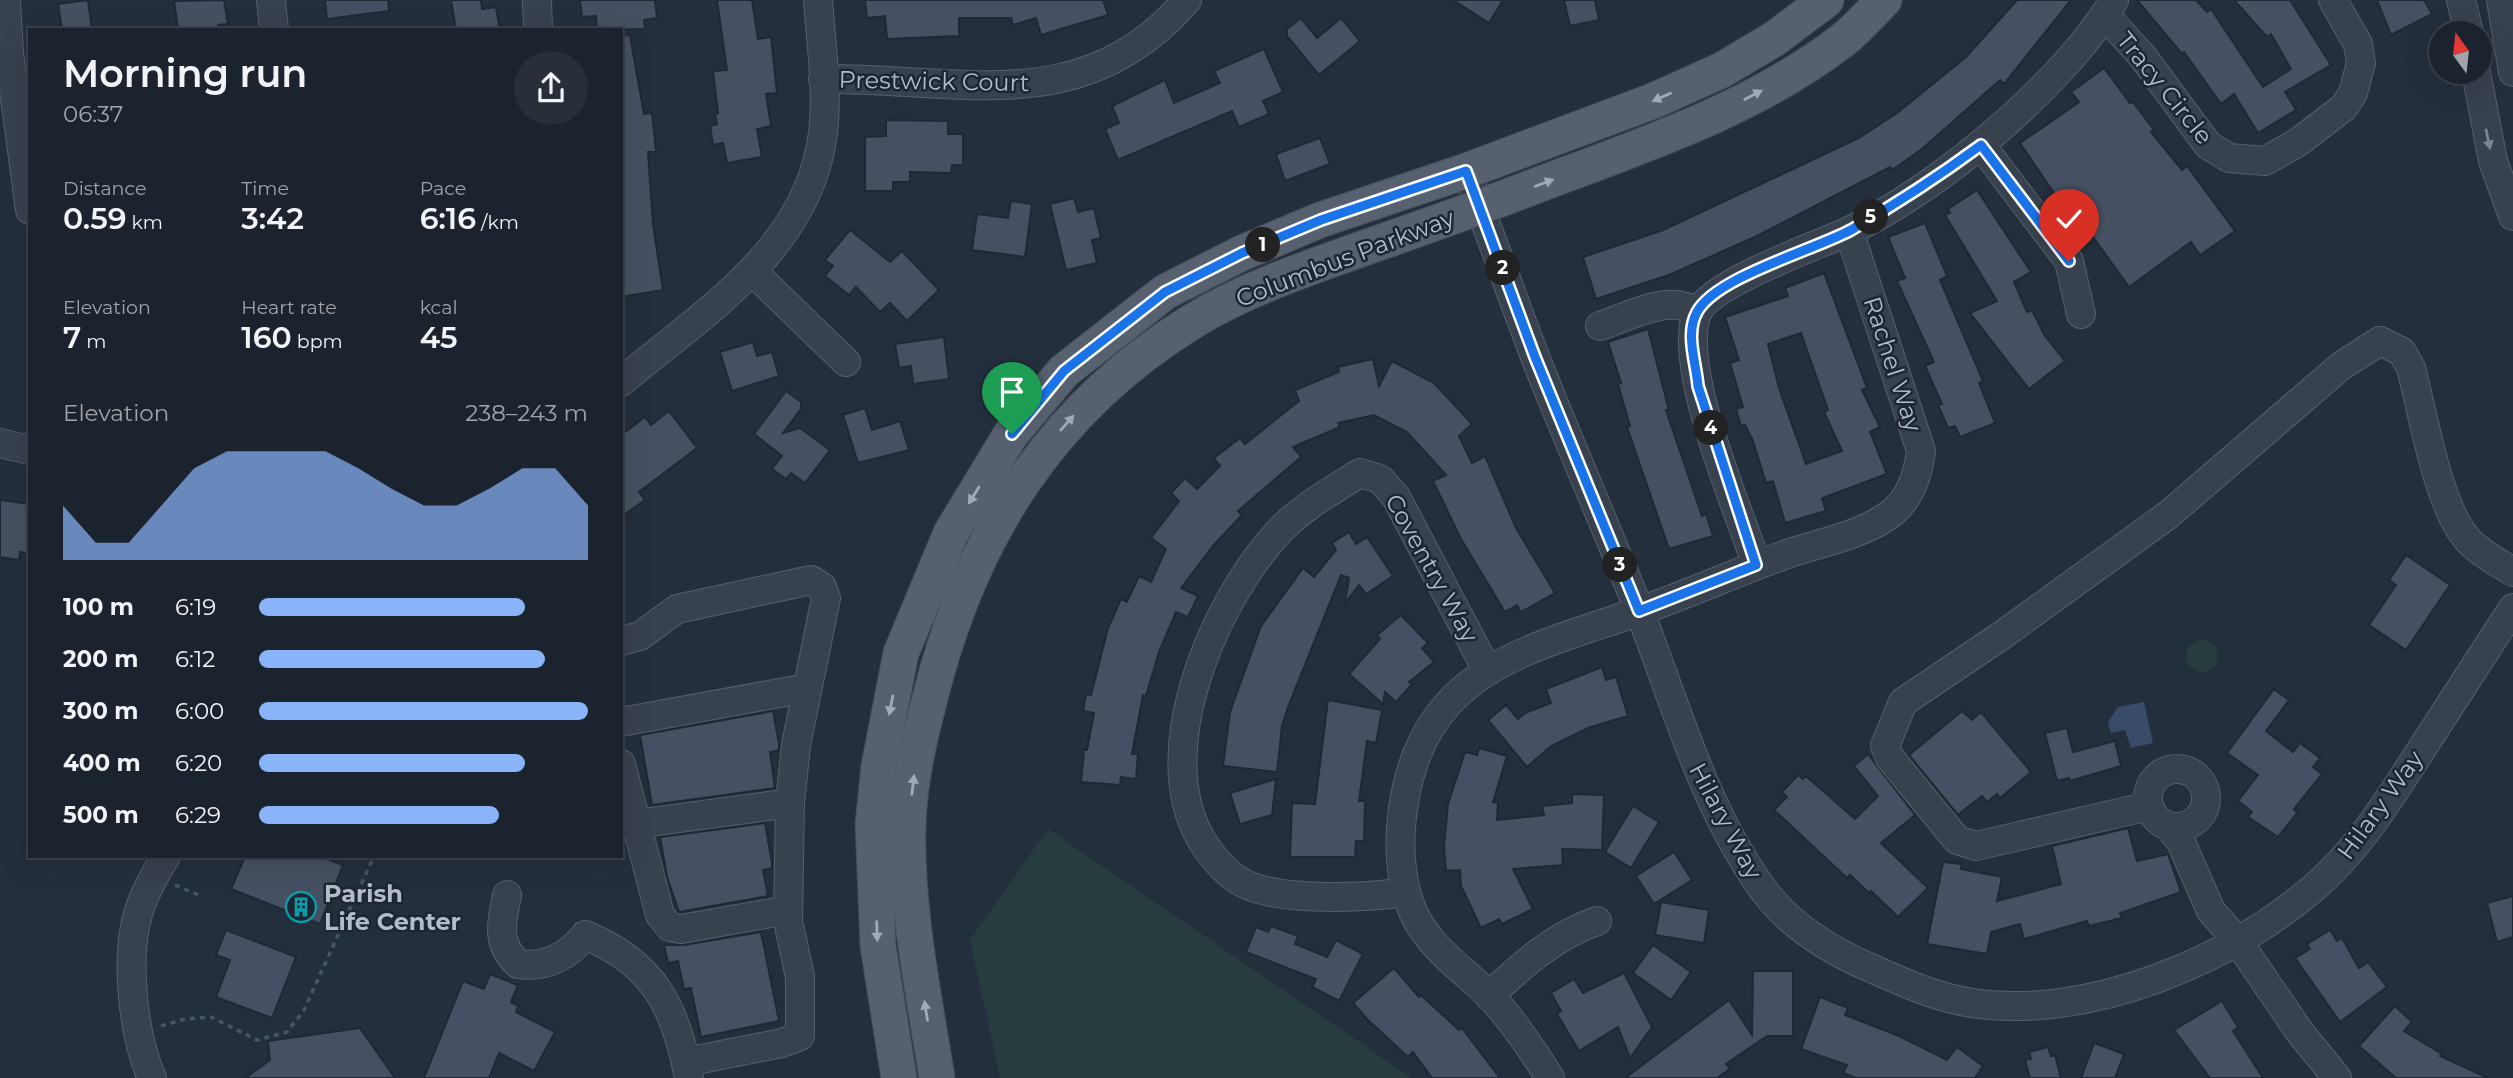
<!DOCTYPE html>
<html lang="en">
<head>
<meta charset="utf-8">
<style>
	body { margin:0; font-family:Montserrat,sans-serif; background:#282f3a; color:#f1f3f6; height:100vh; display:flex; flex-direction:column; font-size:26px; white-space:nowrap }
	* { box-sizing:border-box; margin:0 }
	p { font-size:23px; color:#a0a4aa }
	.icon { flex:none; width:38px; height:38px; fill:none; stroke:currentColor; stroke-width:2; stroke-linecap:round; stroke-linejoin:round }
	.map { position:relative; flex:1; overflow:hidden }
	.sheet { position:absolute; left:28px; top:28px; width:595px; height:830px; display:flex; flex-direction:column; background:#1b232e; border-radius:0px; box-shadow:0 7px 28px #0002,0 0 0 2px #39404a }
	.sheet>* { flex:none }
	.needle { width:46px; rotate:345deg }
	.controls { position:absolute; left:2429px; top:21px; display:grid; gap:14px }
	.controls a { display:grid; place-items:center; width:63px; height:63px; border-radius:50%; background:#1b232e; box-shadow:0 7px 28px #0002,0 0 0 2px #39404a; font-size:35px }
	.pin { position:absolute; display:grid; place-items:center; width:60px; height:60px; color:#fff; margin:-72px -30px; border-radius:50% 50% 50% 0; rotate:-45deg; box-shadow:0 0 7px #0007 }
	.pin .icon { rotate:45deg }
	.km { position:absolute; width:35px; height:35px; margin:-18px; border-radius:50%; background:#222; color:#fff; font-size:19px; line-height:35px; text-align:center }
	.round { display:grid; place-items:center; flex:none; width:74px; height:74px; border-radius:37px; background:#282f3a }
	.summary { display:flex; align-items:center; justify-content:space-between; height:119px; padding:0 35px }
	h1 { font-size:38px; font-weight:600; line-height:52px }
	.stats { display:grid; grid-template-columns:repeat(3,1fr); gap:10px; height:119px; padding:7px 35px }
	.stats div { display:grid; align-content:center }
	.stats b { font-size:30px; font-weight:600 }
	.stats small { font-size:19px; font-weight:400 }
	.stats p { font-size:19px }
	.chart { height:196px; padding:14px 35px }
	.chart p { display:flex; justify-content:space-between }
	.chart svg { width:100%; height:126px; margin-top:7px; fill:#8ab4f8; opacity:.7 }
	ul { padding:0 35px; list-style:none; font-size:23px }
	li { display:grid; grid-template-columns:112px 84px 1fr; align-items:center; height:52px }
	li i { height:18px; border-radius:9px; background:#8ab4f8 }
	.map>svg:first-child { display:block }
	.green { fill:#263c3f }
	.water { fill:#394c67 }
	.building { fill:#455162; stroke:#1f2835; stroke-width:2; fill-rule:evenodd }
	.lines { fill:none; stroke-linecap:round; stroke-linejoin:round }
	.minor-casing { stroke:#565f6c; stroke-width:30 }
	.major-casing { stroke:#414a57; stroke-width:37 }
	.path { stroke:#44595c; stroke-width:3.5; stroke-dasharray:5 5; stroke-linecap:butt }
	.minor { stroke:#38414e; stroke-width:28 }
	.major { stroke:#56606e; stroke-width:35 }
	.oneway { fill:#a1aab7 }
	.oneway2 { fill:#7c8592 }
	.route-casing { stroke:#fff; stroke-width:14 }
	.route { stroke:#1a73e8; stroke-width:9 }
	.labels { text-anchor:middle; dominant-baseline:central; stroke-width:5; stroke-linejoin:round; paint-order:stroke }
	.street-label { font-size:24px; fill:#b4bcc9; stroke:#1d2633 }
	.poi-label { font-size:24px; font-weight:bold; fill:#b4bcc9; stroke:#1d2633; text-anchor:start }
</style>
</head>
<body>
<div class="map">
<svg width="2513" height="1078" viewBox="0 0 2513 1078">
	<rect width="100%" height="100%" fill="#242f3e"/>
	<g class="green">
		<circle cx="2202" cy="656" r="16"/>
		<polygon points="1048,829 1409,1076 1410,1078 1000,1078 970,940"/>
	</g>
	<polygon class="water" points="2144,702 2153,743 2131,748 2125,730 2111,733 2108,722 2118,707"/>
	<g class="building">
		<polygon points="88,0 92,30 62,30 58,4"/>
		<polygon points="224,0 228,24 218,25 218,30 178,30 174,1"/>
		<polygon points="325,0 388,0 389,11 327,19"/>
		<polygon points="451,0 481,0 482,9 496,7 500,30 456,30"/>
		<polygon points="580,0 655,0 657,18 644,20 645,29 597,30 596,16 582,17"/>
		<polygon points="717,0 752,0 758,39 771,37 777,93 766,94 771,126 757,129 762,157 727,163 723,143 713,145 710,126 717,124 715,114 718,113 713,71 727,70"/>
		<polygon points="865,0 1103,0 1108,15 1041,35 1036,18 1013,25 1011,18 959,18 959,36 887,39 885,16 867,18"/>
		<polygon points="1453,0 1503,0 1489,23"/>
		<polygon points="1564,0 1595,0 1599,20 1570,26"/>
		<polygon points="2017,0 2071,0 2004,84 2000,80 1922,149 1892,170 1890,167 1757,236 1669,275 1596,299 1583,257 1663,230 1859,138 1897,113 1966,57"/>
		<polygon points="2137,0 2196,0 2207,12 2211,9 2263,87 2291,69 2271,34 2267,37 2234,0 2290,0 2331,65 2285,92 2296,110 2258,133 2234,94 2221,104 2184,52 2182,54"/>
		<polygon points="2377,0 2424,0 2432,14 2391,35"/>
		<polygon points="1301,18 1317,38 1341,18 1360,41 1319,75 1287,36 1287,29"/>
		<polygon points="630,35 644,114 652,113 656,152 648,152 653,225 663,290 621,297 621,36"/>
		<polygon points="1264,49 1283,92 1263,101 1269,114 1239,127 1232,111 1118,160 1105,129 1119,123 1112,106 1165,80 1174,103 1220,83 1214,71"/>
		<polygon points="2104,68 2130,103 2133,102 2154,130 2151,132 2182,170 2187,166 2235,231 2200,255 2191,242 2129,287 2065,198 2060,202 2020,143 2079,102 2071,92"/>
		<polygon points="886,120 948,121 948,134 963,134 963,165 952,165 951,173 910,172 910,182 893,182 893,191 865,191 865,137 886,136"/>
		<polygon points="1320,138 1330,164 1285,181 1276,154"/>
		<polygon points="1977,190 2031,272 2014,282 2027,312 2032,310 2045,336 2065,361 2029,389 1970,313 1997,301 1945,215 1950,213 1948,209"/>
		<polygon points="1074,198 1078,212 1094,208 1101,238 1092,240 1097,263 1066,270 1050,204"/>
		<polygon points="1011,201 1032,204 1025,257 972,250 977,214 1008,218"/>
		<polygon points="1925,223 1947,276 1940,280 1983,381 1979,383 1995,423 1960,437 1955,426 1948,428 1938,405 1942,404 1925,366 1934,362 1897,281 1905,278 1888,237"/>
		<polygon points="850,230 890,262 902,251 939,290 907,321 890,303 880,312 856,287 849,295 825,276 833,266 825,260"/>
		<path d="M 1824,273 L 1867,388 L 1862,390 L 1880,427 L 1870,432 L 1887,474 L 1822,498 L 1826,511 L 1785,523 L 1773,481 L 1766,483 L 1753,441 L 1745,425 L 1741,426 L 1736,409 L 1743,407 L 1730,363 L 1739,360 L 1725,317 L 1788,296 L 1785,288 ZM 1801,333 L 1828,410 L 1824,412 L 1842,451 L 1806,464 L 1779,388 L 1768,344 Z"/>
		<polygon points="1648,329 1669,410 1666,410 1702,516 1706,514 1713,536 1669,549 1627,427 1630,426 1618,384 1621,383 1608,342"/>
		<polygon points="944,337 949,379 913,384 911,366 899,368 895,344"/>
		<polygon points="753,342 757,356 772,352 779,376 732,391 720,352"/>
		<polygon points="1373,359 1379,386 1392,361 1434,383 1472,424 1459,436 1472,463 1485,456 1516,528 1555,593 1521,612 1517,605 1505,612 1461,539 1433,481 1446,475 1407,432 1374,415 1338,423 1340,427 1293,447 1301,457 1238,511 1242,515 1213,546 1181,588 1198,596 1188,617 1176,612 1159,652 1146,696 1143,695 1132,754 1138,754 1136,779 1121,777 1120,785 1081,782 1084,750 1087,750 1094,713 1083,711 1086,694 1091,695 1108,628 1121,599 1127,602 1139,576 1151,582 1166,549 1151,538 1179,501 1171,493 1185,478 1197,489 1220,466 1214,458 1240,438 1245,444 1299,401 1295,390 1339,372 1338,367"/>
		<polygon points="786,391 801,402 801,409 783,433 800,428 830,450 805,483 791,473 786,479 772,469 782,456 754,434"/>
		<polygon points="865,408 872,430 900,421 909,450 858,463 843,415"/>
		<polygon points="669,411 697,448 639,492 645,500 621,517 621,435 645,417 651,425"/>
		<polygon points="0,500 30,504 30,554 20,552 19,560 0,557"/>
		<polygon points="1349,532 1356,544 1367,537 1393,576 1366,594 1359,585 1345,603 1349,578 1341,575 1288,707 1282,726 1277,772 1223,766 1230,712 1261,626 1303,568 1314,577 1336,550 1332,543"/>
		<polygon points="2406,555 2450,585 2406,650 2369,625 2396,585 2389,580"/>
		<polygon points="1401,615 1428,643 1422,648 1434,662 1409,682 1412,684 1396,702 1385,692 1383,704 1349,674 1380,639 1377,635"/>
		<polygon points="1602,667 1606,680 1616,677 1628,716 1588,728 1551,746 1527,767 1488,720 1506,705 1518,719 1525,713 1551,703 1546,689"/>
		<polygon points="2274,689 2289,700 2266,731 2293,752 2300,743 2320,758 2313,767 2322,774 2294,809 2297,813 2278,837 2248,817 2252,812 2238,801 2258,775 2227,753"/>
		<polygon points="1328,700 1382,710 1376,743 1367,741 1359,801 1365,801 1364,841 1356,841 1355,857 1290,857 1292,803 1315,804"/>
		<polygon points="773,711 779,744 779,750 770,752 775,788 652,805 640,735"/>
		<polygon points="1962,711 1972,720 1981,712 2031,772 2000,798 1997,794 1987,802 1982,796 1958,815 1909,755"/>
		<polygon points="2067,728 2073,752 2115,741 2121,766 2070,781 2069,778 2057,781 2045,733"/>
		<polygon points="1479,748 1507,756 1493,802 1498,803 1497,820 1544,815 1542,806 1572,803 1572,794 1604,795 1602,850 1562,849 1563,865 1513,869 1533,909 1502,924 1499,919 1481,928 1461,886 1460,870 1446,871 1444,847 1448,804 1465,752 1477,755"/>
		<polygon points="1868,754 1915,815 1881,843 1928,888 1898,917 1871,891 1869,893 1850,875 1847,878 1774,810 1787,797 1782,792 1798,775 1803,779 1806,776 1855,819 1878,796 1854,766"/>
		<polygon points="1276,779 1272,815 1240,824 1230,793"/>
		<polygon points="1633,806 1659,822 1631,868 1605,852"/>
		<polygon points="765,823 772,863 772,868 763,870 768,896 679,912 667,877 660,837"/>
		<polygon points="2128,828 2137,861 2168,854 2181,892 2120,913 2122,918 2089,926 2087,921 2024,939 2020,924 1991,932 1987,954 1927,944 1943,862 1962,864 1961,869 2002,877 1997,901 2061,884 2052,846"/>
		<polygon points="1674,852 1692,880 1654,904 1636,876"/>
		<polygon points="245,856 319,856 343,865 320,924 231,889"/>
		<polygon points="2513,896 2513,937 2497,942 2487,903"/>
		<polygon points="1661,902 1709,910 1704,943 1655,935"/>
		<polygon points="1271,926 1298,936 1295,944 1327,957 1336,940 1363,954 1339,1001 1312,987 1316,979 1246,952 1256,927 1268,932"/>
		<polygon points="226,930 296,957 272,1018 216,997 230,960 216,955"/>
		<polygon points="2330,930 2337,941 2342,938 2359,968 2368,962 2387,987 2340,1022 2295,958 2310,949 2307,944"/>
		<polygon points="761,932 779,1021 701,1037 691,988 684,989 678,961 668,963 664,945 684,945"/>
		<polygon points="1653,945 1691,972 1671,1000 1633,973"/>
		<polygon points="1394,968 1419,997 1421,995 1459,1030 1462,1028 1500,1078 1432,1078 1413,1052 1408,1057 1368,1020 1353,1003"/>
		<polygon points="1753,971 1793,971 1793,1036 1767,1036 1726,1064 1730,1069 1717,1078 1625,1078 1729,1000 1752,1035"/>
		<polygon points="1624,973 1652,1027 1630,1058 1618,1027 1579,1051 1557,1014 1561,1011 1551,993 1574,979 1583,993"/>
		<polygon points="490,974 518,985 511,1002 518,1006 516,1012 555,1032 534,1071 499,1053 489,1078 424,1078 463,981 484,989"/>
		<polygon points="1820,997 1848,1008 1845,1015 1899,1036 1947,1060 1957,1047 1983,1066 1976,1076 1980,1078 1856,1078 1843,1073 1847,1065 1801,1049"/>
		<polygon points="2222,1001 2238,1027 2233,1031 2263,1078 2210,1078 2174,1030"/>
		<polygon points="2395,1006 2412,1022 2404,1031 2442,1054 2440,1056 2488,1078 2396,1078 2359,1046"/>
		<polygon points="360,1028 395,1078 245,1078 270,1060 268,1041"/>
		<polygon points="2094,1043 2124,1054 2115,1078 2081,1078"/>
		<polygon points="2048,1047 2051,1056 2055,1055 2061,1078 2030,1078 2025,1060 2031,1059 2029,1052"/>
	</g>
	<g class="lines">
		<g class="minor-casing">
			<g id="minor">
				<polyline points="6,0 9,53 30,210"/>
				<polyline points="271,0 274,30"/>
				<polyline points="537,0 538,30"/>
				<polyline points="2461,0 2469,33"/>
				<polyline points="2501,0 2513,72"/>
				<polyline points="2105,15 2143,57 2208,145 2229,158 2265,161 2297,143 2344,107 2353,93 2361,63 2358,44 2333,0"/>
				<polyline points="2476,72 2493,161 2513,216"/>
				<path d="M 823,79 C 962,78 1084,120 1187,0"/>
				<polyline points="1981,145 2069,261 2081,314"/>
				<path d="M 1466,171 C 1490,233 1512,297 1536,359 C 1569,443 1606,526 1639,610 C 1676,704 1702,804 1762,888 C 1789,926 1831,951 1873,969 C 1911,986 1947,1002 1989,1005 C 2099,1014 2226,961 2310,891 C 2358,851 2390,798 2423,747 C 2453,701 2483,654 2513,608"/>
				<polyline points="753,272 846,362"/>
				<path d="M 1600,326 C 1628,317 1672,292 1696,313"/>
				<path d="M 621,382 C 703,313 809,249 823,133 C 828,90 821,43 818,0"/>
				<polyline points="0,443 30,450"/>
				<path d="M 1757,565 C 1737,507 1679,372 1696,316 C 1705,285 1813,247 1845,233 C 1935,192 2063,85 2114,0"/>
				<polyline points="621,641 640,636 677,609 811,580 822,587 826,598 796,745 790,803 788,921 800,977 800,1036 782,1043 686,1062"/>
				<polyline points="621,722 807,688"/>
				<polyline points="621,764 660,915 670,927 681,929 788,910"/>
				<circle cx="2177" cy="798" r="29"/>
				<path d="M 2149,806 L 1976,846 L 1957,840 L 1890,758 L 1885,746 L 1903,702 L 2001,636 L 2168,515 L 2341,366 L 2380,341 L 2402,352 L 2411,368 C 2423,413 2438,509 2469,541 C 2481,554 2499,563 2513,572"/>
				<polyline points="636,824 790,803"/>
				<polyline points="2169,827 2181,842 2211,911 2237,940 2299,1031 2337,1078"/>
				<path d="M 1406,892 C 1366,898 1280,902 1243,883 C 1228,875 1215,860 1206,847 C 1146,760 1212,606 1275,536 C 1298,509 1330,492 1360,473 L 1380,479 L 1396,497 L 1487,670"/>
				<path d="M 507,895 C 502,922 495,942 518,964 C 545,968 569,956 585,935 C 654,963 676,1008 689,1078"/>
				<path d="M 1489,996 C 1522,965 1554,936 1597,921"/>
				<path d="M 152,1078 C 133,1035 125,959 138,914 C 144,893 155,874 166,856"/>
				<path d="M 1550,1078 C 1532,1049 1514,1022 1491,997 C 1463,969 1430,949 1413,912 C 1398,877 1398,834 1405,797 C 1428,667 1532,649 1637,612 C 1689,594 1739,571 1790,553 C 1823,542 1866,534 1893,512 C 1911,497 1918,474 1921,451 L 1849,231"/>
			</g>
		</g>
		<g class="major-casing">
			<g id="major">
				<polyline points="899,1078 878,946 873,824 879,766 901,653 951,533 1011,434 1064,371 1165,292 1242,253 1320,220 1466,171 1653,101 1722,70 1774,39 1826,0"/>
				<path d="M 937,1078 C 924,995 906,911 908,827 C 909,783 919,740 930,698 C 970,537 1050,409 1193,321 C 1242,291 1297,272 1350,253 C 1412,231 1474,210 1535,186 C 1641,146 1752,110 1843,40 C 1858,28 1871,13 1884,0"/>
			</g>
		</g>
		<g class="path">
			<polyline points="175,885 201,896"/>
			<polyline points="161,1026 185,1019 211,1017 257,1040 287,1032 304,1010 374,856"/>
		</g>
		<use href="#minor" class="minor"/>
		<use href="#major" class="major"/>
	</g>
	<defs><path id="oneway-solid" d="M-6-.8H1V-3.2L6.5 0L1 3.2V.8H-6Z" transform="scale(1.75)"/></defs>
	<g class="oneway">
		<use href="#oneway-solid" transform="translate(1753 95) rotate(-28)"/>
		<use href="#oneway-solid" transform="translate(1662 97) rotate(156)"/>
		<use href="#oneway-solid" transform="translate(1544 183) rotate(-21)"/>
		<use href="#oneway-solid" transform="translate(1067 423) rotate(-49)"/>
		<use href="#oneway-solid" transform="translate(974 495) rotate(122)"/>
		<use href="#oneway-solid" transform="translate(891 705) rotate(101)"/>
		<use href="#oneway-solid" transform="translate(913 785) rotate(-83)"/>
		<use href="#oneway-solid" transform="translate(877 931) rotate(88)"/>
		<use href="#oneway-solid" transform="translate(926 1011) rotate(-99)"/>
	</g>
	<use class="oneway2" href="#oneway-solid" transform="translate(2488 139) rotate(78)"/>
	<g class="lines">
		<g class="route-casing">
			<path id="route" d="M 1012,434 L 1064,371 L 1165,292 L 1242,253 L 1321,220 L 1466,171 L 1535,357 L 1639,611 L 1756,565 L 1698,386 C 1696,362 1685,334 1697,312 C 1716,277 1814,250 1851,230 C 1896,204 1939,176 1981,145 L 2069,261"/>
		</g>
		<use href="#route" class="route"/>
	</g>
	<defs>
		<g id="building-ring" transform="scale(1.575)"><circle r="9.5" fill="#1d2633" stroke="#0f9aa8" stroke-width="1.5"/><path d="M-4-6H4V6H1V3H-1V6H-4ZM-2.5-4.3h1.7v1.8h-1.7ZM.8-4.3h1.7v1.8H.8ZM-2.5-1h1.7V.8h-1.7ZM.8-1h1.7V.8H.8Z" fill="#0f9aa8"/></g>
	</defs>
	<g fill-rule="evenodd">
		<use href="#building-ring" x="301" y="907"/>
	</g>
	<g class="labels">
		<g class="street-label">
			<text transform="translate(934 81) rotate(1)">Prestwick Court</text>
			<text transform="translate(2165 88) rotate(51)">Tracy Circle</text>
			<text transform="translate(1345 258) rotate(-21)">Columbus Parkway</text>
			<text transform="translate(1893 364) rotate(72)">Rachel Way</text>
			<text transform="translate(1432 568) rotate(61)">Coventry Way</text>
			<text transform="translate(2380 805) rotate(-54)">Hilary Way</text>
			<text transform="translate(1726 821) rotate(62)">Hilary Way</text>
		</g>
		<g class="poi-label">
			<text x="324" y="893">Parish<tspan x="324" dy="28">Life Center</tspan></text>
		</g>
	</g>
</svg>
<div class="controls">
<a><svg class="needle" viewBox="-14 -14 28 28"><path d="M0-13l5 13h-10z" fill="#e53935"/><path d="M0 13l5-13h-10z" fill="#a0a4aa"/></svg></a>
</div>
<div class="pin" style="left:1012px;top:434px;background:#1e9e55"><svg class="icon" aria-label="arrive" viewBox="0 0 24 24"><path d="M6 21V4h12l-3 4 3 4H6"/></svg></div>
<div class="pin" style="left:2069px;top:261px;background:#d93025"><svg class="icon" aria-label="check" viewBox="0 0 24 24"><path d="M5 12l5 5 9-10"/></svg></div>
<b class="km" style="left:1263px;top:245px">1</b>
<b class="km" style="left:1503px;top:268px">2</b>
<b class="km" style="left:1620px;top:565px">3</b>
<b class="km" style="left:1711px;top:428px">4</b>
<b class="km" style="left:1871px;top:217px">5</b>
<section class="sheet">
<div class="summary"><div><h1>Morning run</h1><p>06:37</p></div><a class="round"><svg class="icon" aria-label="share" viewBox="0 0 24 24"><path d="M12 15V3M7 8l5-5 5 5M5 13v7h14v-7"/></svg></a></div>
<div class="stats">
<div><p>Distance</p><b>0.59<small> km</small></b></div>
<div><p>Time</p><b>3:42</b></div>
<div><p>Pace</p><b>6:16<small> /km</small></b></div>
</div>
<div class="stats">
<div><p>Elevation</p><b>7<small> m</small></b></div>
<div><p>Heart rate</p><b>160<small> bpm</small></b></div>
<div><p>kcal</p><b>45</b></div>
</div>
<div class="chart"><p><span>Elevation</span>238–243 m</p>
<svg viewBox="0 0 160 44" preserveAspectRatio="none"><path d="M0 44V25L10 38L20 38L30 25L40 12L50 6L60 6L70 6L80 6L90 12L100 19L110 25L120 25L130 19L140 12L150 12L160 25V44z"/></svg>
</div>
<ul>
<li><b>100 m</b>6:19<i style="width:81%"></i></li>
<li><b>200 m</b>6:12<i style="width:87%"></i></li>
<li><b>300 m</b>6:00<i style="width:100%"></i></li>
<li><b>400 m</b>6:20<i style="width:81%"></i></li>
<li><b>500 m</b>6:29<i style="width:73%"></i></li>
</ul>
</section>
</div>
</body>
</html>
